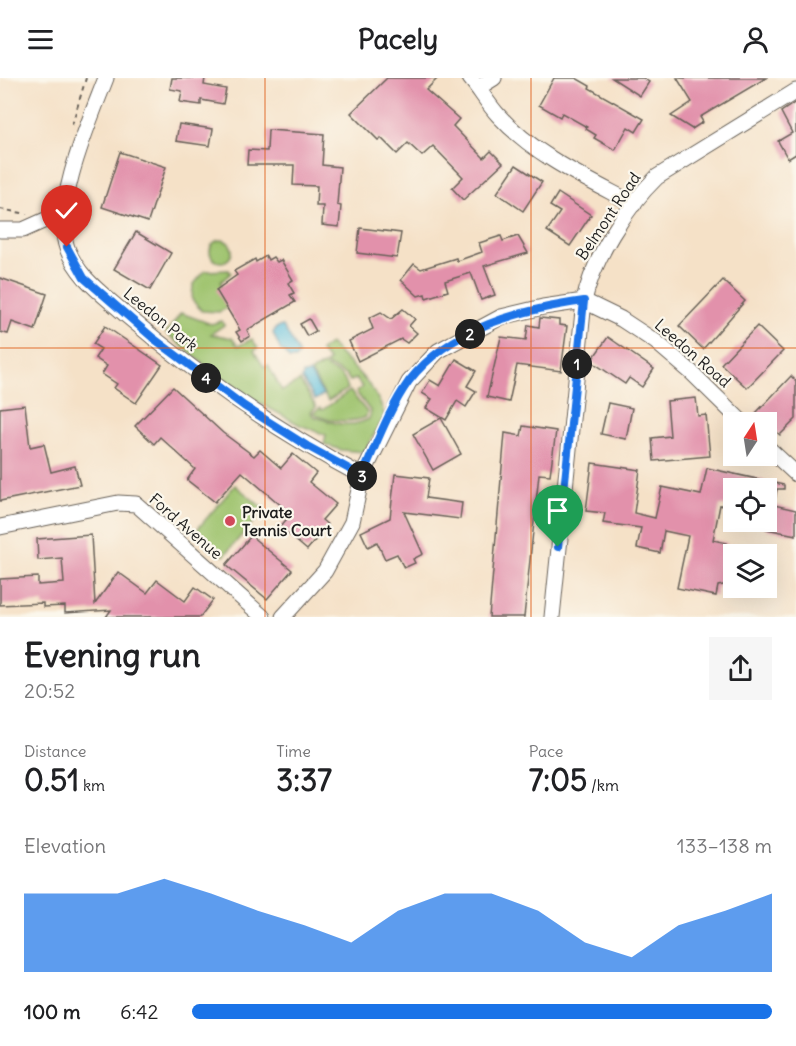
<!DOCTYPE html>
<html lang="en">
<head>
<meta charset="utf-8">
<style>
	body { margin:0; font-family:Delius,sans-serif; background:#f6f6f6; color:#202124; height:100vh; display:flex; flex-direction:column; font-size:22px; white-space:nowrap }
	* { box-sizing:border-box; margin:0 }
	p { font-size:20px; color:#757577 }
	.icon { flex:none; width:33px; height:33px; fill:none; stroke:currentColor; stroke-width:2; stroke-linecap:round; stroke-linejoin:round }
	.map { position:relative; height:539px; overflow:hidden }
	.panel { display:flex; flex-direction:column; background:#fff; flex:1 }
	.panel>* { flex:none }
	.needle { width:39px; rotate:12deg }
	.buttons { position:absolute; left:723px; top:334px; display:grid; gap:12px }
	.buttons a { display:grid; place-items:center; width:54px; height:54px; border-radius:0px; background:#fff; box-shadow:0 6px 24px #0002; font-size:30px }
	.pin { position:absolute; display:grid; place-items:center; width:51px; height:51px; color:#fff; margin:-62px -26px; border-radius:50% 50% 50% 0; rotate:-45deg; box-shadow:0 0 6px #0007 }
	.pin .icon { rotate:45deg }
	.km { position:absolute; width:30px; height:30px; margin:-15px; border-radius:50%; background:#222; color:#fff; font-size:16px; line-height:30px; text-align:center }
	.round { display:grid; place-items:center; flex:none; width:63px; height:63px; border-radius:0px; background:#f6f6f6 }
	.head { display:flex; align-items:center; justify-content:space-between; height:102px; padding:0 24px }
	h1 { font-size:33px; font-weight:800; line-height:45px }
	.stats { display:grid; grid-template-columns:repeat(3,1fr); gap:9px; height:102px; padding:6px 24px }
	.stats div { display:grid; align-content:center }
	.stats b { font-size:30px; font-weight:800 }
	.stats small { font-size:16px; font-weight:400 }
	.stats p { font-size:16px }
	.chart { height:168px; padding:12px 24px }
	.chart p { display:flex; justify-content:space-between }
	.chart svg { width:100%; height:108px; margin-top:6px; fill:#1a73e8; opacity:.7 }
	ul { padding:0 24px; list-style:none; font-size:20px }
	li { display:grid; grid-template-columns:96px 72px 1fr; align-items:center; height:45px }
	li i { height:15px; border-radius:8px; background:#1a73e8 }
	header { display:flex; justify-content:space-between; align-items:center; height:78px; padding:0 24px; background:#fff; font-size:27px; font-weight:800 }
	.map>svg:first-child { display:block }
	.green { fill:#9ec36d; stroke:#5d7044; stroke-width:1.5 }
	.water { fill:#5dbedb; stroke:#3c6d7c; stroke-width:1.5 }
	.building { fill:#e291ab }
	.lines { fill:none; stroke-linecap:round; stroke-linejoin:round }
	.minor-casing { stroke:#686158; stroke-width:17 }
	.path { stroke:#686158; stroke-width:2; stroke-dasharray:4.5 4.5; stroke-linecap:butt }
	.minor { stroke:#fff; stroke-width:15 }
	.route-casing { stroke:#fff; stroke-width:12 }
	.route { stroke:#1a73e8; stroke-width:8 }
	.grid { fill:none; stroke:#de560d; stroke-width:1.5; stroke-opacity:0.55 }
	.poi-dot { fill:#d1495b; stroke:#fbf7ec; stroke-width:2 }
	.labels { text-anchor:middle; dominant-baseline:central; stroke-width:4.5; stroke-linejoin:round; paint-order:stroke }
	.street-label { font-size:16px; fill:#1c1c1c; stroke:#fbf7ec }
	.poi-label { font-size:16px; font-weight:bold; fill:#1c1c1c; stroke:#fbf7ec; text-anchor:start }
</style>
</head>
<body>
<header><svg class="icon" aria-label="menu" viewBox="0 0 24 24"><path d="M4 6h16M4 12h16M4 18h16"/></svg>Pacely<svg class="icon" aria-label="person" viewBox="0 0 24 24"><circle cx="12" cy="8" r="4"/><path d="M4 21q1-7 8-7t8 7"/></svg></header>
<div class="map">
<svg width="796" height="539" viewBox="0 0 796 539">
	<rect width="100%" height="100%" fill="#fbf7ec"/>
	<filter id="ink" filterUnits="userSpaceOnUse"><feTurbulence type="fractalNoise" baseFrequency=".0167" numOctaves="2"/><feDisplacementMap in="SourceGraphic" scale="12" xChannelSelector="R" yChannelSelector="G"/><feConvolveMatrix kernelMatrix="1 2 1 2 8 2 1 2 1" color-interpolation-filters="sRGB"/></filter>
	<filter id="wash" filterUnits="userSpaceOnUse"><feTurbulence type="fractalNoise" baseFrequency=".008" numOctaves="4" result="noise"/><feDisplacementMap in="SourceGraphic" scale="24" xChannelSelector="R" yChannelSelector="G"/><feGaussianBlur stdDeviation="1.35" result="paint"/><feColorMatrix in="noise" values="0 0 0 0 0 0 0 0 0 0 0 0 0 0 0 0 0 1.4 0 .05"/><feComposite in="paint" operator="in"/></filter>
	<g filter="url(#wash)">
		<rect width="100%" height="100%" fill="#f5e1c7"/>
		<g class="green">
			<circle cx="221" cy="173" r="11"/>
			<polygon points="229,192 231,195 221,204 227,230 219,234 202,233 192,222 193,207 205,193"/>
			<path d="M 181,235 L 211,246 L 222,243 L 224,247 L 211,256 L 232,260 L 238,268 L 252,261 L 258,270 L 254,273 L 264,289 L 268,287 L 282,313 L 300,303 L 316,329 L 311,334 L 313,338 C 334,345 348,351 369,341 L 371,334 L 356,314 L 362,309 L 356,301 L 350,303 L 347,298 L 325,286 L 329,283 L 320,273 L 330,266 C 353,291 375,305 385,338 L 364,374 L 341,372 L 324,366 L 326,357 L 300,347 L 236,312 L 166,255 Z"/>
			<path d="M 323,287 C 339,298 343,294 348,311 L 328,323 L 311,294 Z"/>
			<path d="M 350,313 L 367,334 L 366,339 C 352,345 326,344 313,335 L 320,330 L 322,332 Z"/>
			<polygon points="235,407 264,431 224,478 195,454"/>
		</g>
		<g class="water">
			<polygon points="283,248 299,276 295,281 289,281 284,273 281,273 273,255 276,250"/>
			<polygon points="310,295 323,317 315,322 302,301 303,296"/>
		</g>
		<g id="blocks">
			<g class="building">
				<polygon points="172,0 205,0 204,7 226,11 223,26 201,22 201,27 180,24 182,13 170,11"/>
				<polygon points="387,0 438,0 426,12 459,41 453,48 484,80 491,73 503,85 463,122 452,110 463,99 433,68 422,78 408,65 397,76 381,60 379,63 351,35"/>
				<polygon points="554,0 576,0 590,8 589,10 644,41 636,54 628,49 615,72 594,60 596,57 586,51 587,49 562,35 560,39 539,27"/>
				<polygon points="612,0 643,0 649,4 640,18"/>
				<polygon points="677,0 766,0 700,39 703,44 692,51 671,38 692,24"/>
				<polygon points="796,24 796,76 788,81 778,63 792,55 781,34"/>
				<polygon points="179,46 213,51 210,68 176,63"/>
				<polygon points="268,52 324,56 322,87 340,89 337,127 341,128 339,149 322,147 323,128 316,128 317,108 293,107 294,87 247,87 248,72 267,73"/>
				<polygon points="120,74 166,89 148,144 102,129"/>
				<polygon points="516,87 542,104 523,133 497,115"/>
				<polygon points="558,115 591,137 570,168 547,153 560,134 550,128"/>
				<polygon points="360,150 401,155 397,180 357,175"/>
				<polygon points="136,154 171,175 150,212 114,191"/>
				<polygon points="501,158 503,163 518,158 528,175 484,188 495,217 481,222 471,195 445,203 448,213 426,220 425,216 418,218 401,202 414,186 421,191 456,180 457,183 482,174 479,165"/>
				<polygon points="266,178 268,182 273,179 277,184 281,182 293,202 288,205 294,215 290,217 295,224 247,252 250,258 242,263 236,254 240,252 216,212 237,197 234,193 255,181 256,184"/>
				<polygon points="0,200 47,216 35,252 12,244 8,256 0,254"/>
				<polygon points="723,202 745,223 703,271 679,248"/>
				<polygon points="403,231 415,241 409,248 417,255 407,265 401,261 358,283 349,263 373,251 369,240 381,234 391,241"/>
				<polygon points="540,240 559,242 559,247 567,248 561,293 517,287 509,324 487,319 501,259 526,262 528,247 539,249"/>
				<polygon points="309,241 316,253 307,258 300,246"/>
				<polygon points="105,248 162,287 136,325 114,310 117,306 102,296 107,288 95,280 101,271 93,266"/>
				<polygon points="757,248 783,273 747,310 721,286"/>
				<polygon points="608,259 654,291 642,309 629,300 625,306 591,283"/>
				<polygon points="456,281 476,293 467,308 476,313 466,329 457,323 446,342 426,330 432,321 422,315 430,302 440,308"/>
				<polygon points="791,298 796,303 796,341 780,357 756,335"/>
				<polygon points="173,309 223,355 254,378 260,372 281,390 293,376 316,395 309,404 336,426 322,442 328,447 307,472 280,449 291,436 242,394 215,424 187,402 195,391 160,359 154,366 135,348"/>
				<polygon points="696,320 698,338 706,337 710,378 654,383 652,360 670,358 667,323"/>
				<polygon points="608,325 632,330 626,361 601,356"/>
				<polygon points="25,327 30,369 44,366 51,394 75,388 80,407 0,423 0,330"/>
				<polygon points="441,340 461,376 433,392 413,356"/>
				<polygon points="523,348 556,353 550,397 539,396 524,539 489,539 505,355 521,358"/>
				<polygon points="592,385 640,392 634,435 655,440 662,409 701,417 707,390 784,407 784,411 777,411 774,427 796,432 796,457 766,451 766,411 734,411 734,430 720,427 713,462 727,465 725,476 734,482 734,495 729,506 718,508 716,518 677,510 688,458 664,453 660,475 637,470 641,450 603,445 605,435 586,433"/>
				<polygon points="395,396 429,400 426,420 462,425 460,441 404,434 423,476 413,481 415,485 404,490 397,476 385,481 377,464 368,469 361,454 390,440"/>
				<polygon points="91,457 95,526 118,494 147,515 157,502 185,523 195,509 213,522 200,539 106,539 111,532 65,535 65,528 43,529 43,525 0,527 0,501 38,499 38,507 64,505 62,480 38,482 37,461"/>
				<polygon points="251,458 292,492 267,521 226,487"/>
			</g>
		</g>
	</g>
	<g filter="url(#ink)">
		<use href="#blocks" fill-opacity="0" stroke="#686158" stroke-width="1.5"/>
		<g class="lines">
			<g class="minor-casing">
				<g id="minor">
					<path d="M 106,0 C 90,42 52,127 67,170 C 77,199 104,217 126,237 C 199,299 278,353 362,398"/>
					<path d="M 470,0 C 480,12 488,26 498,37 C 535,78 587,101 634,126"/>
					<polyline points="478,10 494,0"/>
					<polyline points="0,152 23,152 52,139 64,142"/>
					<polyline points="766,368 796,396"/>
					<polyline points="0,449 118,425 136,426 263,539"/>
					<polyline points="283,539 325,493 352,444 362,398 409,304 438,273 501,239 543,229 584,223 621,241 656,264 691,294 743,345"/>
					<path d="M 552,539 L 584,223 C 593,181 626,129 657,99 L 796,13"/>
				</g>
			</g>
			<g class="path">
				<polyline points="72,47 86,0"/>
				<polyline points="0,131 27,136"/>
			</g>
			<use href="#minor" class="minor"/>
		</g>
	</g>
	<g class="lines" filter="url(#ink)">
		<g class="route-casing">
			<path id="route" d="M 67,169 L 84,200 L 153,260 L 244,328 L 307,368 L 362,398 C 376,367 389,331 409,303 C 451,249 520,232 584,223 L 558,469"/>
		</g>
		<use href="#route" class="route"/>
	</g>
	<path class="grid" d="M 265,0 L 265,539M 531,0 L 531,539M 0,270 L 796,270"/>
	<circle class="poi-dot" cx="230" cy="443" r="6"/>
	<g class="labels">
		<g class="street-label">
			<text transform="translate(608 138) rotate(-56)">Belmont Road</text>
			<text transform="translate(161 241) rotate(39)">Leedon Park</text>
			<text transform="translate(693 275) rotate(41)">Leedon Road</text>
			<text transform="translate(186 448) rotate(41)">Ford Avenue</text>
		</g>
		<g class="poi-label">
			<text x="242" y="434">Private<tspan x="242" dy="18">Tennis Court</tspan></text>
		</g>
	</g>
</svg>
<div class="buttons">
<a><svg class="needle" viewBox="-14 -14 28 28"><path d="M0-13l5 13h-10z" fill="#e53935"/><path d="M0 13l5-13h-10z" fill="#757577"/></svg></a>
<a><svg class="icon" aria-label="locate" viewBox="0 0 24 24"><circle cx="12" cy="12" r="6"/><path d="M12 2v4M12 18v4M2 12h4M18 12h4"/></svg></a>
<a><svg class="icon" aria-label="layers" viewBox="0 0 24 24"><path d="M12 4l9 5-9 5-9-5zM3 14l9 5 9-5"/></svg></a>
</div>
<div class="pin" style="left:558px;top:469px;background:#1e9e55"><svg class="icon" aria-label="arrive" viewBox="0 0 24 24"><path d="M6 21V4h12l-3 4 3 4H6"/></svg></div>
<div class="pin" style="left:67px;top:169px;background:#d93025"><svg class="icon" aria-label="check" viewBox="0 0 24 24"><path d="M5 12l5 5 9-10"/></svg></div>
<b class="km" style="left:577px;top:286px">1</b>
<b class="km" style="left:470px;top:256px">2</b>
<b class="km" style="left:362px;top:398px">3</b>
<b class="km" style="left:206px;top:300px">4</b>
</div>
<section class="panel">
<div class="head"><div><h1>Evening run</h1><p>20:52</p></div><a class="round"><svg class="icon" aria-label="share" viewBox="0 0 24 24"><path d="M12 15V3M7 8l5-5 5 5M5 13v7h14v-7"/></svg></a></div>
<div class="stats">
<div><p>Distance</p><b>0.51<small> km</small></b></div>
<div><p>Time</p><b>3:37</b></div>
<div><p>Pace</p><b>7:05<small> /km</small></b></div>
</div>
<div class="chart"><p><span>Elevation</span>133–138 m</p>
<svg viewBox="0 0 160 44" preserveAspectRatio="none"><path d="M0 44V12L10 12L20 12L30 6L40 12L50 19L60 25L70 32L80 19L90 12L100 12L110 19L120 32L130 38L140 25L150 19L160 12V44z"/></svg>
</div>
<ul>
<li><b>100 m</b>6:42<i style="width:100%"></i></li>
</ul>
</section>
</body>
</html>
